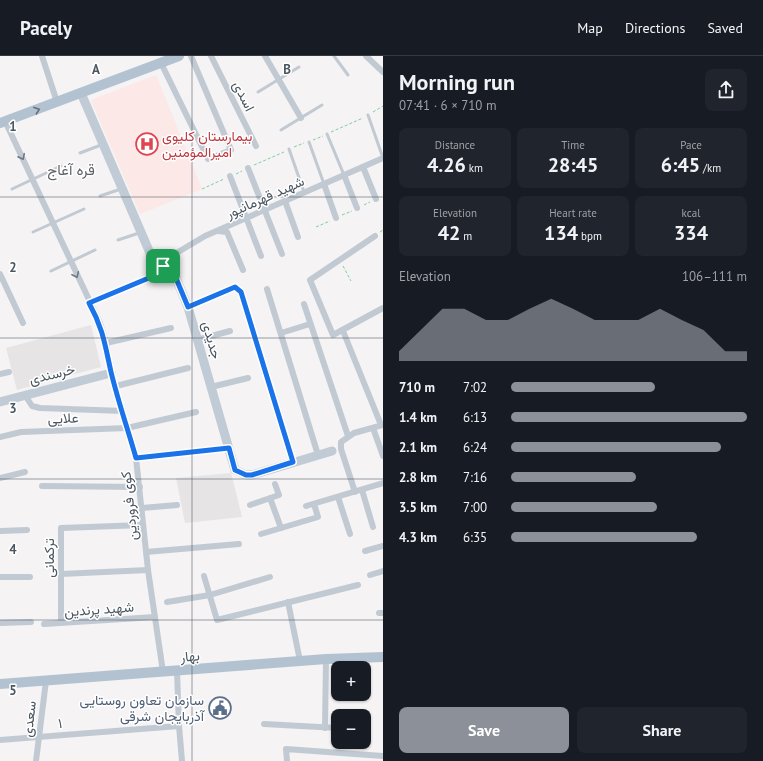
<!DOCTYPE html>
<html lang="en">
<head>
<meta charset="utf-8">
<style>
	body { margin:0; font-family:"PT Sans",Vazirmatn,sans-serif; background:#20242c; color:#f1f3f6; height:100vh; display:flex; flex-direction:column; font-size:15px; white-space:nowrap }
	* { box-sizing:border-box; margin:0 }
	p { font-size:13px; color:#9ea1a6 }
	.icon { flex:none; width:22px; height:22px; fill:none; stroke:currentColor; stroke-width:2; stroke-linecap:round; stroke-linejoin:round }
	.map { position:relative; flex:1; overflow:hidden }
	.panel { display:flex; flex-direction:column; background:#171b24; width:380px }
	.panel>* { flex:none }
	.buttons { position:absolute; left:331px; top:605px; display:grid; gap:8px }
	.buttons a { display:grid; place-items:center; width:40px; height:40px; border-radius:8px; background:#171b24; box-shadow:0 1px 3px #0004; font-size:20px }
	.pin { position:absolute; display:grid; place-items:center; width:34px; height:34px; color:#fff; margin:-17px; border-radius:8px; box-shadow:0 2px 6px #0006 }
	.round { display:grid; place-items:center; flex:none; width:42px; height:42px; border-radius:8px; background:#20242c }
	.headline { display:flex; align-items:center; justify-content:space-between; height:68px; padding:0 16px }
	h1 { font-size:22px; font-weight:700; line-height:30px }
	.metrics { display:grid; grid-template-columns:repeat(3,1fr); gap:6px; height:68px; padding:4px 16px }
	.metrics div { display:grid; align-content:center; border-radius:8px; background:#20242c; text-align:center }
	.metrics b { font-size:20px; font-weight:700 }
	.metrics small { font-size:11px; font-weight:400 }
	.metrics p { font-size:11px }
	.chart { height:112px; padding:8px 16px }
	.chart p { display:flex; justify-content:space-between }
	.chart svg { width:100%; height:72px; margin-top:4px; fill:#8c9099; opacity:.7 }
	.action { display:flex; gap:8px; margin-top:auto; padding:8px 16px }
	.action a { flex:1; height:46px; border-radius:8px; background:#8c9099; color:#fff; font-size:16px; font-weight:700; line-height:46px; text-align:center }
	.action a+a { background:#20242c; color:#f1f3f6 }
	ul { padding:0 16px; list-style:none; font-size:13px }
	li { display:grid; grid-template-columns:64px 48px 1fr; align-items:center; height:30px }
	li i { height:10px; border-radius:5px; background:#8c9099 }
	header { display:flex; align-items:center; gap:24px; box-sizing:border-box; height:56px; padding:0 20px; background:#171b24; border-bottom:1px solid #363941 }
	header strong { font-size:19px }
	nav { display:flex; gap:22px; margin-inline-start:auto; font-size:14px }
	main { display:flex; flex:1; min-height:0 }
	.map>svg:first-child { display:block }
	.education { fill:#e6e4e5 }
	.medical { fill:#fce8e6 }
	.lines { fill:none; stroke-linecap:round; stroke-linejoin:round }
	.path { stroke:#7ad0a6; stroke-width:1; stroke-dasharray:3 2; stroke-linecap:butt }
	.lane { stroke:#c1cad2; stroke-width:3 }
	.street { stroke:#c1cad2; stroke-width:6 }
	.secondary { stroke:#c1cbd6; stroke-width:9 }
	.primary { stroke:#b3c2d1; stroke-width:10 }
	.oneway { stroke:#64717d }
	.oneway2 { stroke:#6e7983 }
	.route-casing { stroke:#fff; stroke-width:8 }
	.route { stroke:#1a73e8; stroke-width:5 }
	.grid { fill:none; stroke:#4a5661; stroke-width:1; stroke-opacity:0.55 }
	.labels { text-anchor:middle; dominant-baseline:central; stroke-width:3; stroke-linejoin:round; paint-order:stroke }
	.street-label { font-size:14px; fill:#4a5661; stroke:#fff }
	.health-label { font-size:14px; fill:#be3a42; stroke:#fff; text-anchor:start }
	.service-label { font-size:14px; fill:#4e5e75; stroke:#fff; text-anchor:end }
	.neighbourhood-label { font-size:15px; fill:#5f6368; stroke:#fff }
	.grid-label { font-size:13px; text-anchor:middle; font-weight:bold; fill:#4a5661; stroke:#fff; stroke-width:3; stroke-linejoin:round; paint-order:stroke }
</style>
</head>
<body>
<header>
<strong>Pacely</strong>
<nav><a>Map</a><a>Directions</a><a>Saved</a></nav>
</header>
<main>
<div class="map">
<svg width="383" height="705" viewBox="0 0 383 705">
	<rect width="100%" height="100%" fill="#f5f3f3"/>
	<g class="education">
		<polygon points="91,269 101,311 17,334 6,292"/>
		<polygon points="231,417 242,461 185,467 176,422"/>
	</g>
	<polygon class="medical" points="156,19 202,133 140,158 91,44"/>
	<g class="lines">
		<g class="path">
			<polyline points="373,56 383,50"/>
			<polyline points="331,76 363,62"/>
			<polyline points="313,84 323,80"/>
			<polyline points="294,91 304,87"/>
			<polyline points="254,109 284,96"/>
			<polyline points="236,118 242,115"/>
			<polyline points="202,133 224,123"/>
			<polyline points="364,149 370,146"/>
			<polyline points="342,159 352,155"/>
			<polyline points="316,171 330,165"/>
			<polyline points="380,176 383,174"/>
			<polyline points="343,210 351,225"/>
		</g>
		<g class="lane">
			<polyline points="334,0 348,19"/>
			<polyline points="258,36 299,11"/>
			<polyline points="368,59 383,102"/>
			<polyline points="281,74 322,49"/>
			<polyline points="327,78 344,119"/>
			<polyline points="309,86 324,128"/>
			<polyline points="289,93 304,136"/>
			<polyline points="80,97 101,89"/>
			<polyline points="12,133 61,110"/>
			<polyline points="100,140 121,133"/>
			<polyline points="33,176 84,153"/>
			<polyline points="118,184 139,177"/>
			<polyline points="51,215 95,194"/>
		</g>
		<g class="street">
			<polyline points="42,0 57,46"/>
			<polyline points="211,0 256,90"/>
			<polyline points="265,0 301,62"/>
			<polyline points="366,0 383,16"/>
			<polyline points="161,7 208,103 231,94 191,0"/>
			<polyline points="5,65 100,267 106,287 111,317 136,402 148,514 163,616"/>
			<polyline points="363,111 376,143"/>
			<polyline points="248,112 282,198"/>
			<polyline points="344,119 357,152"/>
			<polyline points="230,120 261,200"/>
			<polyline points="324,128 336,162"/>
			<polyline points="285,145 298,181"/>
			<polyline points="218,175 227,176 243,214"/>
			<polyline points="375,180 310,224 333,279 383,252"/>
			<polyline points="0,218 23,267"/>
			<polyline points="267,233 318,399"/>
			<polyline points="89,247 156,219 168,202 205,180 383,102"/>
			<polyline points="304,248 348,380"/>
			<polyline points="188,251 235,231 241,236 293,406"/>
			<polyline points="343,275 381,369"/>
			<polyline points="281,277 310,268"/>
			<polyline points="197,284 230,275"/>
			<polyline points="106,287 171,272"/>
			<polyline points="0,318 9,316"/>
			<polyline points="116,330 188,312"/>
			<polyline points="211,331 248,322"/>
			<polyline points="25,339 32,350 40,352 123,355"/>
			<polyline points="373,372 383,400"/>
			<polyline points="0,381 21,376 127,372 196,356"/>
			<polyline points="136,402 229,392"/>
			<polyline points="0,422 25,416"/>
			<polyline points="42,430 140,431"/>
			<polyline points="362,434 373,471"/>
			<polyline points="355,436 341,393 341,386 354,377 383,369"/>
			<polyline points="338,441 350,478"/>
			<polyline points="270,442 281,472"/>
			<polyline points="250,449 279,439 275,428"/>
			<polyline points="306,450 383,427"/>
			<polyline points="142,452 177,449"/>
			<polyline points="0,475 27,474"/>
			<polyline points="261,478 318,461 314,448"/>
			<polyline points="365,495 383,490"/>
			<polyline points="146,496 239,488"/>
			<polyline points="61,518 148,514"/>
			<polyline points="370,519 383,515"/>
			<polyline points="204,520 217,564 358,529"/>
			<polyline points="0,521 30,521"/>
			<polyline points="167,546 210,539 270,521"/>
			<polyline points="288,546 300,605"/>
			<polyline points="379,557 383,557"/>
			<polyline points="0,567 31,566"/>
			<polyline points="61,567 61,472 143,469"/>
			<polyline points="44,568 155,561"/>
			<polyline points="177,615 179,670 182,705"/>
			<polyline points="264,668 338,672"/>
			<polyline points="325,672 326,603"/>
			<polyline points="0,684 179,670"/>
			<polyline points="36,705 46,625"/>
			<polyline points="287,705 286,693 383,700"/>
		</g>
		<g class="secondary">
			<polyline points="81,37 153,204 173,215 188,251 235,414 246,419 252,419 332,395"/>
			<polyline points="0,346 111,317"/>
		</g>
		<g class="primary">
			<polyline points="0,67 179,0"/>
			<polyline points="0,628 326,603 383,601"/>
		</g>
	</g>
	<defs><path id="oneway-chevron" d="M-2-3.5L2.5 0L-2 3.5" fill="none" stroke-width="1.6" stroke-linecap="round" stroke-linejoin="round"/></defs>
	<use class="oneway" href="#oneway-chevron" transform="translate(37 54) rotate(-20)"/>
	<g class="oneway2">
		<use href="#oneway-chevron" transform="translate(22 101) rotate(64)"/>
		<use href="#oneway-chevron" transform="translate(76 219) rotate(65)"/>
	</g>
	<g class="lines">
		<g class="route-casing">
			<path id="route" d="M 163,210 L 173,215 L 188,251 L 235,231 L 241,236 L 293,406 L 252,419 L 246,419 L 235,414 L 229,392 L 136,402 C 128,374 118,345 111,316 C 105,289 103,272 89,247 L 156,219 Z"/>
		</g>
		<use href="#route" class="route"/>
	</g>
	<path class="grid" d="M 192,0 L 192,705M 0,141 L 383,141M 0,282 L 383,282M 0,423 L 383,423M 0,564 L 383,564"/>
	<defs>
		<g id="hospital-ring" transform="scale(1.15)"><circle r="9.5" fill="#fff" stroke="#e0444e" stroke-width="1.5"/><path d="M-5-5h3v3.5h4V-5h3V5h-3V1.5h-4V5h-3Z" fill="#e0444e"/></g>
		<g id="civic-ring" transform="scale(1.15)"><circle r="9.5" fill="#fff" stroke="#5c6f8a" stroke-width="1.5"/><path d="M-.6-6.5H3V-4.5H.6V-3L4-1V1h2V6H-6V1h2V-1L-.6-3ZM-1.2 2.5V6h2.4V2.5Z" fill="#5c6f8a"/></g>
	</defs>
	<g fill-rule="evenodd">
		<use href="#hospital-ring" x="147" y="88"/>
		<use href="#civic-ring" x="220" y="652"/>
	</g>
	<g class="labels">
		<g class="street-label">
			<text transform="translate(244 40) rotate(64)">اسدی</text>
			<text transform="translate(265 141) rotate(-24)">شهید قهرمانپور</text>
			<text transform="translate(212 284) rotate(74)">جدیدی</text>
			<text transform="translate(52 318) rotate(-14)">خرسندی</text>
			<text transform="translate(63 362) rotate(-2)">علایی</text>
			<text transform="translate(129 450) rotate(-96)">کوی فروردین</text>
			<text transform="translate(49 502) rotate(-90)">ترکمانی</text>
			<text transform="translate(99 553) rotate(-4)">شهید پرندین</text>
			<text transform="translate(190 600) rotate(-5)">بهار</text>
			<text transform="translate(29 663) rotate(-83)">سعدی</text>
			<text transform="translate(60 667) rotate(-5)">۱</text>
		</g>
		<g class="health-label">
			<text x="162" y="80">بیمارستان کلیوی<tspan x="162" dy="16">امیرالمؤمنین</tspan></text>
		</g>
		<g class="service-label">
			<text x="204" y="644">سازمان تعاون روستایی<tspan x="204" dy="16">آذربایجان شرقی</tspan></text>
		</g>
		<g class="neighbourhood-label">
			<text x="71" y="113">قره آغاج</text>
		</g>
	</g>
	<g class="grid-label">
		<text x="96" y="18">A</text>
		<text x="287" y="18">B</text>
		<text x="13" y="75">1</text>
		<text x="13" y="216">2</text>
		<text x="13" y="357">3</text>
		<text x="13" y="498">4</text>
		<text x="13" y="639">5</text>
	</g>
</svg>
<div class="buttons">
<a>+</a>
<a>−</a>
</div>
<div class="pin" style="left:163px;top:210px;background:#1e9e55"><svg class="icon" aria-label="arrive" viewBox="0 0 24 24"><path d="M6 21V4h12l-3 4 3 4H6"/></svg></div>
</div>
<section class="panel">
<div class="headline"><div><h1>Morning run</h1><p>07:41 · 6 × 710 m</p></div><a class="round"><svg class="icon" aria-label="share" viewBox="0 0 24 24"><path d="M12 15V3M7 8l5-5 5 5M5 13v7h14v-7"/></svg></a></div>
<div class="metrics">
<div><p>Distance</p><b>4.26<small> km</small></b></div>
<div><p>Time</p><b>28:45</b></div>
<div><p>Pace</p><b>6:45<small> /km</small></b></div>
</div>
<div class="metrics">
<div><p>Elevation</p><b>42<small> m</small></b></div>
<div><p>Heart rate</p><b>134<small> bpm</small></b></div>
<div><p>kcal</p><b>334</b></div>
</div>
<div class="chart"><p><span>Elevation</span>106–111 m</p>
<svg viewBox="0 0 160 44" preserveAspectRatio="none"><path d="M0 44V38L10 25L20 12L30 12L40 19L50 19L60 12L70 6L80 12L90 19L100 19L110 19L120 12L130 19L140 25L150 38L160 38V44z"/></svg>
</div>
<ul>
<li><b>710 m</b>7:02<i style="width:61%"></i></li>
<li><b>1.4 km</b>6:13<i style="width:100%"></i></li>
<li><b>2.1 km</b>6:24<i style="width:89%"></i></li>
<li><b>2.8 km</b>7:16<i style="width:53%"></i></li>
<li><b>3.5 km</b>7:00<i style="width:62%"></i></li>
<li><b>4.3 km</b>6:35<i style="width:79%"></i></li>
</ul>
<div class="action"><a>Save</a><a>Share</a></div>
</section>
</main>
</body>
</html>
